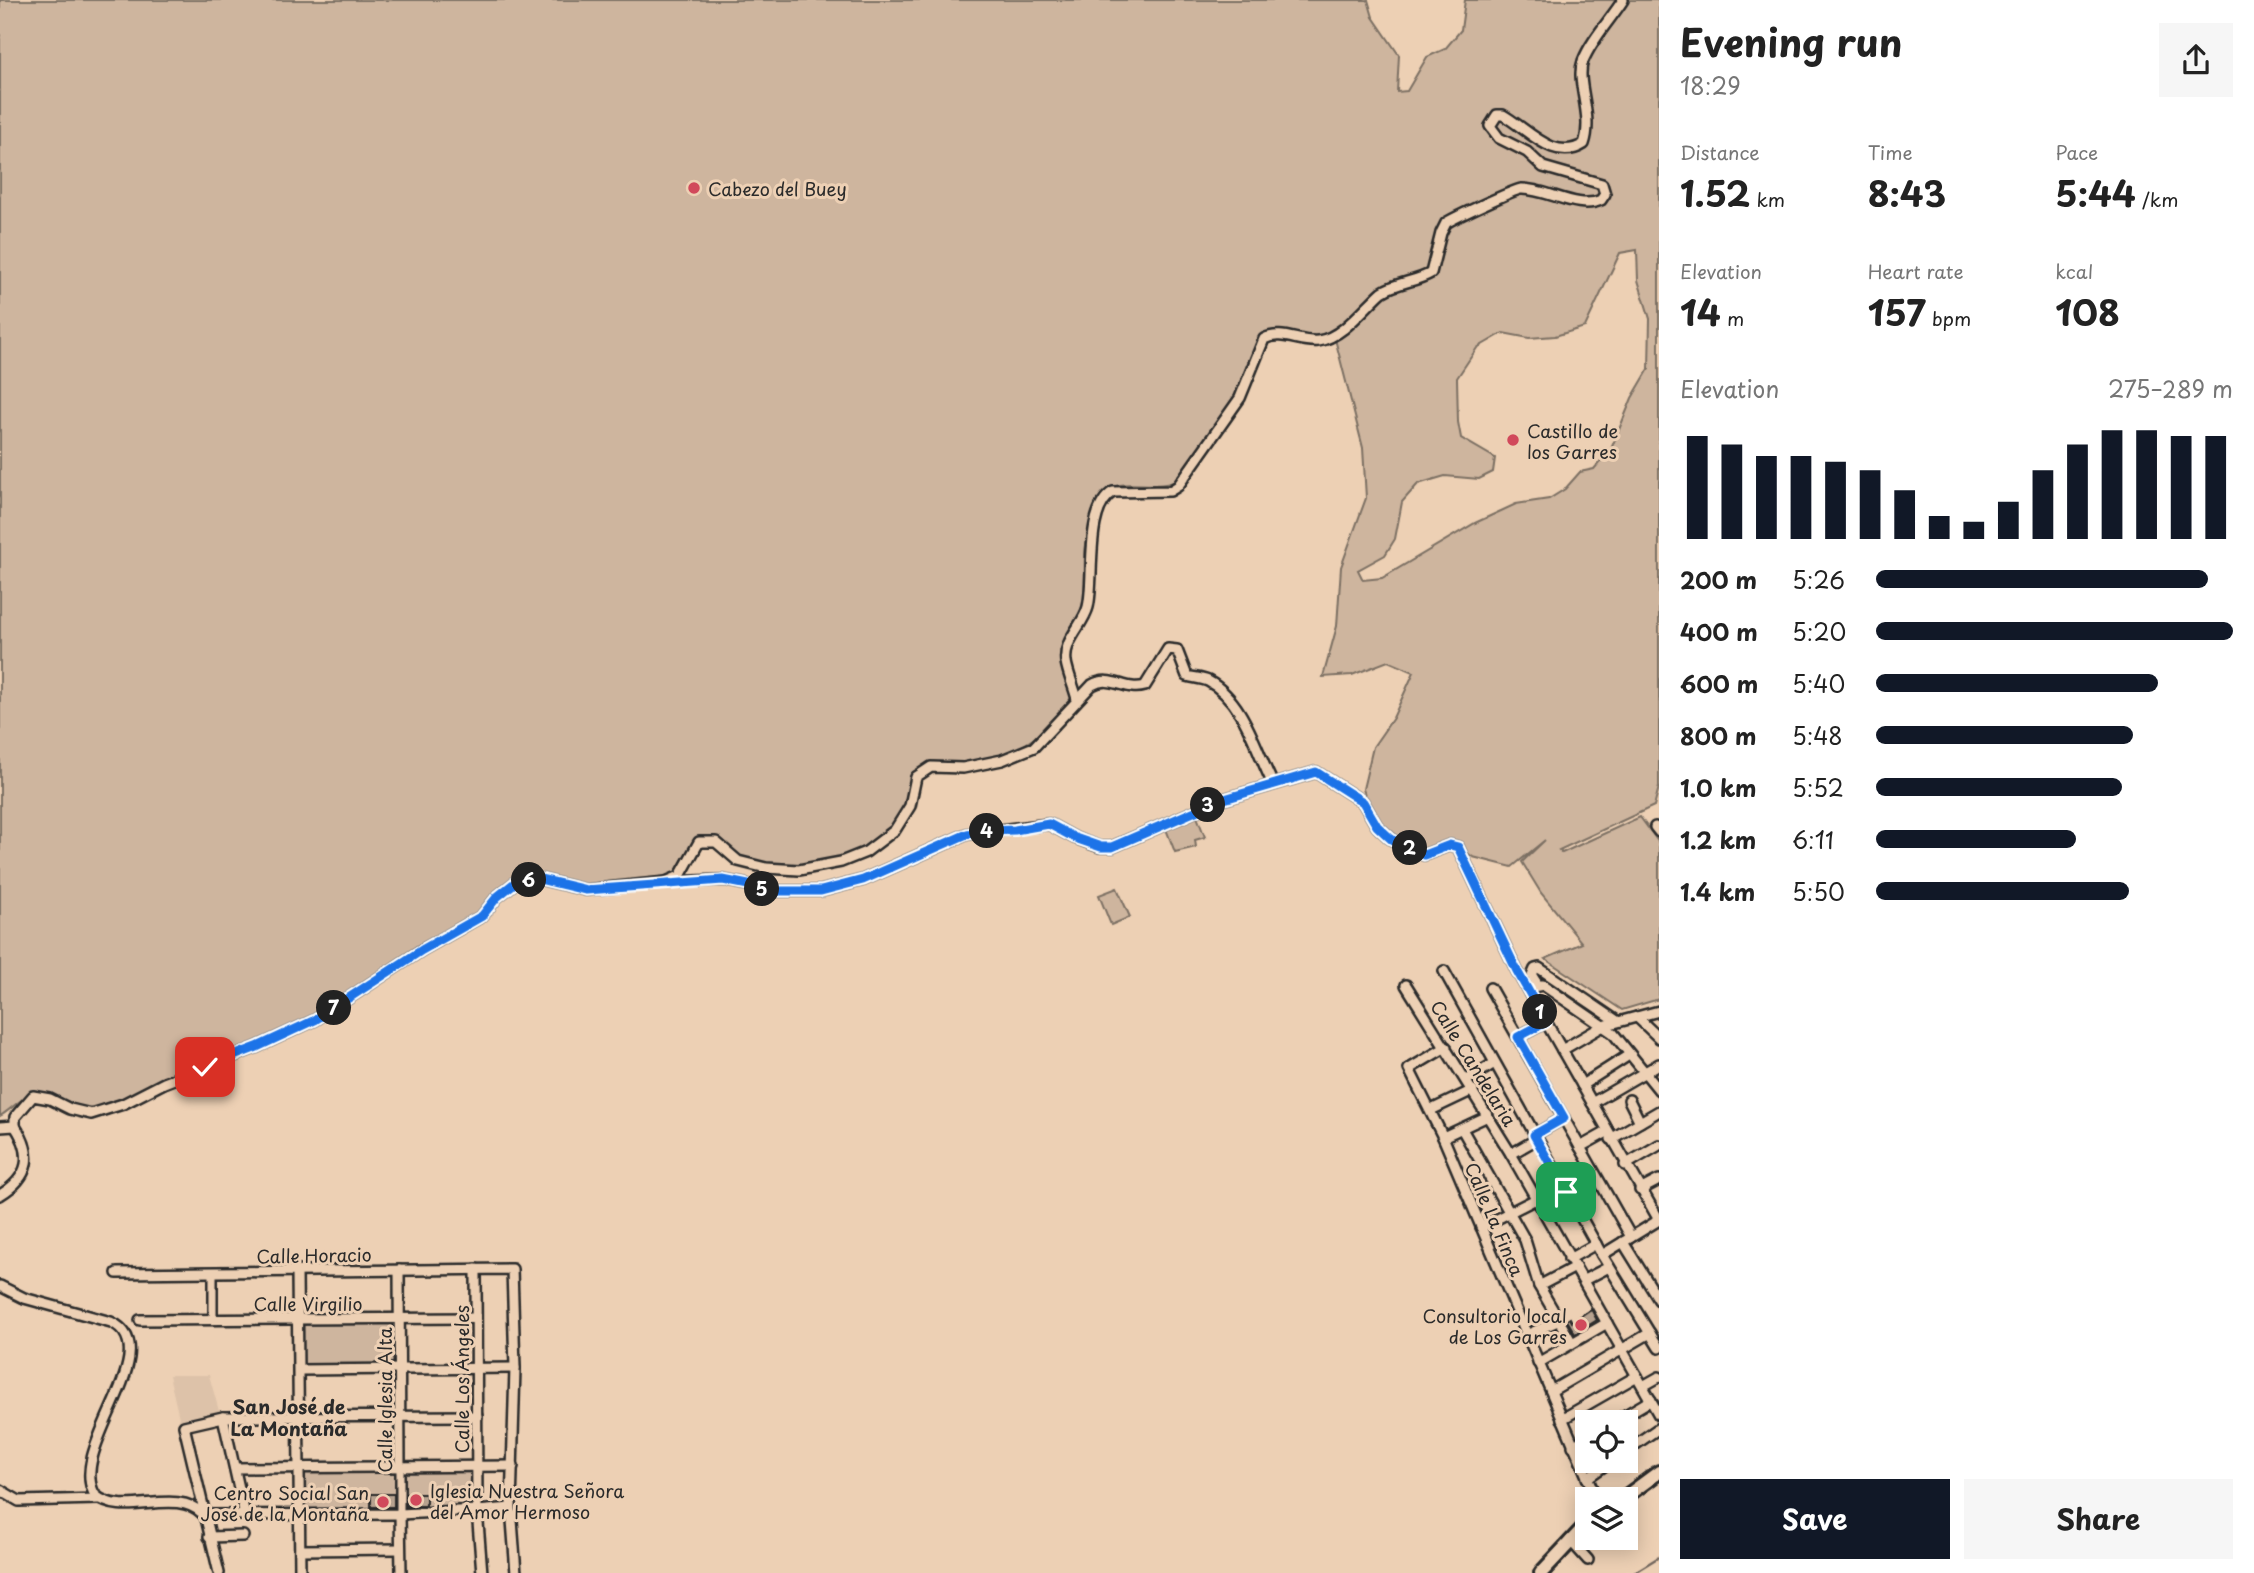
<!DOCTYPE html>
<html lang="en">
<head>
<meta charset="utf-8">
<style>
	body { margin:0; font-family:"Playpen Sans",sans-serif; background:#f6f6f6; color:#222; height:100vh; display:flex; flex-direction:column; font-size:26px; white-space:nowrap }
	* { box-sizing:border-box; margin:0 }
	p { font-size:23px; color:#767676 }
	.icon { flex:none; width:38px; height:38px; fill:none; stroke:currentColor; stroke-width:2; stroke-linecap:round; stroke-linejoin:round }
	.map { position:relative; flex:1; overflow:hidden }
	.details { display:flex; flex-direction:column; background:#fff; width:595px }
	.details>* { flex:none }
	.tools { position:absolute; left:1575px; top:1410px; display:grid; gap:14px }
	.tools a { display:grid; place-items:center; width:63px; height:63px; border-radius:0px; background:#fff; box-shadow:0 4px 18px #0003; font-size:35px }
	.pin { position:absolute; display:grid; place-items:center; width:60px; height:60px; color:#fff; margin:-30px; border-radius:14px; box-shadow:0 4px 10px #0006 }
	.km { position:absolute; width:35px; height:35px; margin:-18px; border-radius:50%; background:#222; color:#fff; font-size:19px; line-height:35px; text-align:center }
	.round { display:grid; place-items:center; flex:none; width:74px; height:74px; border-radius:0px; background:#f6f6f6 }
	.head { display:flex; align-items:center; justify-content:space-between; height:119px; padding:0 21px }
	h1 { font-size:38px; font-weight:700; line-height:52px }
	.metrics { display:grid; grid-template-columns:repeat(3,1fr); gap:10px; height:119px; padding:7px 21px }
	.metrics div { display:grid; align-content:center }
	.metrics b { font-size:35px; font-weight:700 }
	.metrics small { font-size:19px; font-weight:400 }
	.metrics p { font-size:19px }
	.chart { height:196px; padding:14px 21px }
	.chart p { display:flex; justify-content:space-between }
	.chart svg { width:100%; height:126px; margin-top:7px; stroke:#111827; stroke-width:6 }
	.cta { display:flex; gap:14px; margin-top:auto; padding:14px 21px }
	.cta a { flex:1; height:80px; border-radius:0px; background:#111827; color:#fff; font-size:28px; font-weight:700; line-height:80px; text-align:center }
	.cta a+a { background:#f6f6f6; color:#222 }
	ul { padding:0 21px; list-style:none; font-size:23px }
	li { display:grid; grid-template-columns:112px 84px 1fr; align-items:center; height:52px }
	li i { height:18px; border-radius:9px; background:#111827 }
	main { display:flex; flex:1; min-height:0 }
	.map>svg:first-child { display:block }
	.built { fill:#ddc2a9 }
	.green { fill:#ceb59e; stroke:#7c7064; stroke-width:2; fill-rule:evenodd }
	.lines { fill:none; stroke-linecap:round; stroke-linejoin:round }
	.stream { stroke:#72665d; stroke-width:2.5 }
	.building { fill:#b7a28f; stroke:#2b2b2b; stroke-width:2 }
	.pedestrian-casing { stroke:#2b2b2b; stroke-width:12 }
	.minor-casing { stroke:#2b2b2b; stroke-width:14 }
	.secondary-casing { stroke:#2b2b2b; stroke-width:18 }
	.pedestrian { stroke:#edd0b4; stroke-width:7 }
	.minor { stroke:#edd0b4; stroke-width:9 }
	.secondary { stroke:#edd0b4; stroke-width:12 }
	.route-casing { stroke:#fff; stroke-width:14 }
	.route { stroke:#1a73e8; stroke-width:9 }
	.poi-dot { fill:#d1495b; stroke:#edd0b4; stroke-width:2.5 }
	.labels { text-anchor:middle; dominant-baseline:central; stroke-width:6; stroke-linejoin:round; paint-order:stroke }
	.poi-label { font-size:18px; fill:#2b2b2b; stroke:#edd0b4; text-anchor:start }
	.street-label { font-size:18px; fill:#2b2b2b; stroke:#edd0b4 }
	.neighbourhood-label { font-size:19px; font-weight:bold; fill:#2b2b2b; stroke:#edd0b4 }
</style>
</head>
<body>
<main>
<div class="map">
<svg width="1659" height="1573" viewBox="0 0 1659 1573">
	<rect width="100%" height="100%" fill="#edd0b4"/>
	<filter id="ink" filterUnits="userSpaceOnUse"><feTurbulence type="fractalNoise" baseFrequency=".0143" numOctaves="2"/><feDisplacementMap in="SourceGraphic" scale="14" xChannelSelector="R" yChannelSelector="G"/><feConvolveMatrix kernelMatrix="1 2 1 2 8 2 1 2 1" color-interpolation-filters="sRGB"/></filter>
	<g filter="url(#ink)">
		<polygon class="built" points="169,1375 209,1375 219,1411 180,1422"/>
		<g class="green">
			<path d="M 0,0 L 1368,0 L 1373,17 L 1399,55 L 1397,92 L 1407,91 L 1427,57 L 1445,49 L 1461,30 L 1465,0 L 1659,0 L 1659,787 L 1654,806 L 1559,850 L 1562,853 L 1640,817 L 1659,843 L 1659,999 L 1622,1010 L 1545,959 L 1582,943 L 1541,893 L 1522,862 L 1545,840 L 1512,867 L 1473,857 L 1452,842 L 1426,850 L 1404,841 L 1372,816 L 1363,789 L 1373,747 L 1393,718 L 1414,672 L 1388,661 L 1352,675 L 1323,677 L 1337,626 L 1341,567 L 1366,498 L 1363,448 L 1333,331 L 1321,336 L 1268,334 L 1240,389 L 1181,478 C 1158,493 1128,477 1109,489 C 1099,496 1085,541 1085,554 C 1084,570 1086,586 1083,602 C 1081,622 1061,637 1061,656 C 1061,669 1068,685 1071,698 C 1042,740 1014,757 963,763 C 946,765 932,766 915,771 C 911,784 910,801 903,812 C 875,860 808,873 758,863 C 729,858 730,836 694,840 L 674,875 L 658,880 L 593,887 L 540,876 L 511,883 L 502,887 L 474,917 L 418,945 L 315,1017 L 271,1039 L 101,1109 C 75,1112 53,1086 27,1097 C 18,1101 9,1111 0,1116 ZM 1637,250 L 1638,280 L 1650,319 L 1649,369 L 1632,398 L 1611,449 L 1594,469 L 1580,472 L 1565,489 L 1549,499 L 1516,504 L 1475,523 L 1382,578 L 1363,580 L 1358,570 L 1385,555 L 1395,539 L 1402,502 L 1418,484 L 1445,476 L 1479,479 L 1493,472 L 1495,458 L 1461,438 L 1458,422 L 1457,378 L 1477,348 L 1503,333 L 1529,338 L 1555,336 L 1585,327 L 1620,253 Z"/>
			<polygon points="1196,814 1205,837 1195,840 1196,847 1175,852 1166,829"/>
			<polygon points="1117,888 1130,917 1111,925 1099,895"/>
			<polygon points="399,1318 400,1369 299,1370 298,1319"/>
			<polygon points="477,1466 477,1510 300,1515 300,1467"/>
		</g>
		<g class="lines">
			<polyline class="stream" points="1633,1573 1659,1557"/>
		</g>
		<g class="building">
			<polygon points="1591,1309 1597,1320 1575,1334 1567,1320 1570,1318 1572,1322"/>
			<rect x="371" y="1494" width="23" height="13"/>
			<rect x="406" y="1494" width="20" height="12"/>
		</g>
		<g class="lines">
			<g class="pedestrian-casing">
				<g id="pedestrian">
					<polyline points="213,1319 213,1272"/>
					<polyline points="400,1467 400,1514"/>
					<polyline points="477,1510 511,1507"/>
				</g>
			</g>
			<g class="minor-casing">
				<g id="minor">
					<path d="M 1077,699 C 1074,687 1068,674 1066,662 C 1063,640 1083,626 1088,607 C 1095,579 1084,509 1113,492 L 1170,491 L 1178,486 L 1240,398 L 1264,339 C 1281,330 1300,343 1318,341 C 1342,338 1364,308 1382,292 C 1397,282 1416,282 1431,273 L 1441,233 L 1446,223 C 1453,218 1516,189 1521,189 C 1546,188 1578,211 1601,200 L 1605,194 L 1602,184 L 1543,167 L 1527,152 L 1499,138 L 1490,126 L 1497,115 L 1503,115 C 1528,129 1554,163 1584,144 C 1594,115 1575,82 1583,61 C 1591,40 1611,19 1623,0"/>
					<polyline points="1655,827 1659,832"/>
					<polyline points="666,882 723,880 779,891 821,891 863,880 967,834 1049,824 1075,838 1100,847 1112,847 1221,800 1316,772 1363,802 1377,826 1391,839 1424,855 1450,845 1458,847 1517,971 1659,1220"/>
					<polyline points="1444,971 1602,1255 1659,1348"/>
					<polyline points="1406,985 1511,1154 1659,1415"/>
					<polyline points="1538,985 1532,976 1535,969 1539,968 1617,1021"/>
					<polyline points="1490,988 1631,1237"/>
					<polyline points="1530,994 1533,987 1543,985 1613,1033 1659,1090"/>
					<polyline points="1637,1017 1659,1038"/>
					<polyline points="1518,1037 1546,1022"/>
					<polyline points="1446,1047 1409,1069 1443,1137 1597,1500"/>
					<polyline points="1562,1050 1603,1026 1659,1011"/>
					<polyline points="1467,1080 1493,1064"/>
					<polyline points="1582,1085 1629,1055"/>
					<polyline points="1629,1100 1640,1122"/>
					<polyline points="1592,1103 1659,1064"/>
					<polyline points="1431,1110 1473,1090"/>
					<path d="M 15,1126 L 15,1117 L 33,1096 L 50,1099 L 70,1109 L 91,1114 L 123,1104 L 164,1083 L 257,1047 L 315,1020 L 422,950 L 482,916 L 497,897 L 517,881 L 540,879 L 586,890 L 666,882 L 680,876 L 699,842 L 716,842 L 738,861 L 766,868 L 799,870 L 841,862 L 866,852 L 895,830 L 910,806 L 916,777 L 931,767 L 963,768 L 1002,760 L 1034,747 L 1092,685 C 1112,674 1125,692 1145,686 L 1168,649 L 1177,650 L 1187,676 C 1194,678 1201,678 1208,681 C 1244,700 1256,751 1273,784"/>
					<polyline points="0,1127 15,1126"/>
					<polyline points="1462,1129 1525,1240 1539,1286 1572,1343"/>
					<polyline points="1534,1135 1564,1118"/>
					<polyline points="1443,1137 1488,1116"/>
					<polyline points="1611,1139 1659,1111"/>
					<polyline points="1580,1147 1607,1132"/>
					<polyline points="1511,1154 1537,1139"/>
					<polyline points="1625,1165 1659,1145"/>
					<polyline points="1640,1190 1659,1180"/>
					<path d="M 0,1195 C 30,1177 34,1155 15,1126"/>
					<polyline points="1481,1227 1536,1199"/>
					<polyline points="1623,1242 1659,1300"/>
					<polyline points="1602,1255 1659,1220"/>
					<polyline points="1569,1259 1596,1244"/>
					<polyline points="476,1269 477,1510 482,1573"/>
					<polyline points="399,1270 400,1467"/>
					<polyline points="297,1271 300,1573"/>
					<polyline points="117,1273 512,1269 515,1368 511,1507 516,1573"/>
					<polyline points="1584,1280 1609,1267"/>
					<path d="M 0,1286 L 24,1298 L 111,1322 C 170,1349 66,1449 95,1495 C 123,1520 175,1486 203,1514"/>
					<polyline points="1539,1286 1575,1267"/>
					<polyline points="140,1320 476,1318"/>
					<polyline points="1526,1335 1558,1321"/>
					<polyline points="1538,1363 1607,1323"/>
					<polyline points="299,1370 515,1368"/>
					<polyline points="1643,1386 1659,1377"/>
					<polyline points="1551,1391 1650,1333"/>
					<polyline points="223,1417 245,1515"/>
					<polyline points="1562,1419 1637,1376"/>
					<polyline points="1612,1423 1651,1400"/>
					<polyline points="1573,1446 1587,1437"/>
					<polyline points="1626,1451 1659,1428"/>
					<polyline points="235,1468 513,1466"/>
					<polyline points="1587,1478 1611,1461"/>
					<polyline points="0,1490 19,1501 99,1499"/>
					<polyline points="400,1514 401,1573"/>
					<polyline points="204,1515 400,1514 477,1510"/>
					<polyline points="209,1537 243,1536"/>
					<polyline points="1570,1540 1588,1560"/>
					<polyline points="300,1550 400,1549"/>
					<polyline points="219,1573 184,1426 223,1417 477,1416"/>
				</g>
			</g>
			<g class="secondary-casing">
				<g id="secondary">
					<polyline points="1621,1500 1659,1472"/>
					<polyline points="1541,1573 1587,1524"/>
				</g>
			</g>
			<use href="#pedestrian" class="pedestrian"/>
			<use href="#minor" class="minor"/>
			<use href="#secondary" class="secondary"/>
		</g>
	</g>
	<g class="lines" filter="url(#ink)">
		<g class="route-casing">
			<polyline id="route" points="205,1067 257,1047 315,1020 422,950 482,916 497,897 517,881 540,879 586,890 723,880 779,891 821,891 863,880 967,834 987,831 1015,830 1049,824 1075,838 1101,847 1112,847 1221,800 1316,772 1363,802 1377,826 1391,839 1424,855 1450,845 1458,847 1517,971 1546,1022 1518,1037 1564,1118 1534,1135 1566,1192"/>
		</g>
		<use href="#route" class="route"/>
	</g>
	<g class="poi-dot">
		<circle cx="694" cy="188" r="7"/>
		<circle cx="1513" cy="440" r="7"/>
		<circle cx="1581" cy="1325" r="7"/>
		<circle cx="416" cy="1500" r="7"/>
		<circle cx="383" cy="1502" r="7"/>
	</g>
	<g class="labels">
		<g class="poi-label">
			<text x="708" y="188">Cabezo del Buey</text>
			<text x="1527" y="430">Castillo de<tspan x="1527" dy="21">los Garres</tspan></text>
			<text x="1567" y="1315" text-anchor="end">Consultorio local<tspan x="1567" dy="21">de Los Garres</tspan></text>
			<text x="430" y="1490">Iglesia Nuestra Señora<tspan x="430" dy="21">del Amor Hermoso</tspan></text>
			<text x="369" y="1492" text-anchor="end">Centro Social San<tspan x="369" dy="21">José de la Montaña</tspan></text>
		</g>
		<g class="street-label">
			<text transform="translate(1474 1063) rotate(58)">Calle Candelaria</text>
			<text transform="translate(1495 1219) rotate(67)">Calle La Finca</text>
			<text transform="translate(314 1255) rotate(-1)">Calle Horacio</text>
			<text x="308" y="1303">Calle Virgilio</text>
			<text transform="translate(461 1379) rotate(-90)">Calle Los Ángeles</text>
			<text transform="translate(384 1400) rotate(-90)">Calle Iglesia Alta</text>
		</g>
		<g class="neighbourhood-label">
			<text x="289" y="1406">San José de<tspan x="289" dy="22">La Montaña</tspan></text>
		</g>
	</g>
</svg>
<div class="tools">
<a><svg class="icon" aria-label="locate" viewBox="0 0 24 24"><circle cx="12" cy="12" r="6"/><path d="M12 2v4M12 18v4M2 12h4M18 12h4"/></svg></a>
<a><svg class="icon" aria-label="layers" viewBox="0 0 24 24"><path d="M12 4l9 5-9 5-9-5zM3 14l9 5 9-5"/></svg></a>
</div>
<div class="pin" style="left:1566px;top:1192px;background:#1e9e55"><svg class="icon" aria-label="arrive" viewBox="0 0 24 24"><path d="M6 21V4h12l-3 4 3 4H6"/></svg></div>
<div class="pin" style="left:205px;top:1067px;background:#d93025"><svg class="icon" aria-label="check" viewBox="0 0 24 24"><path d="M5 12l5 5 9-10"/></svg></div>
<b class="km" style="left:1540px;top:1012px">1</b>
<b class="km" style="left:1410px;top:848px">2</b>
<b class="km" style="left:1208px;top:805px">3</b>
<b class="km" style="left:987px;top:831px">4</b>
<b class="km" style="left:762px;top:889px">5</b>
<b class="km" style="left:529px;top:880px">6</b>
<b class="km" style="left:334px;top:1008px">7</b>
</div>
<section class="details">
<div class="head"><div><h1>Evening run</h1><p>18:29</p></div><a class="round"><svg class="icon" aria-label="share" viewBox="0 0 24 24"><path d="M12 15V3M7 8l5-5 5 5M5 13v7h14v-7"/></svg></a></div>
<div class="metrics">
<div><p>Distance</p><b>1.52<small> km</small></b></div>
<div><p>Time</p><b>8:43</b></div>
<div><p>Pace</p><b>5:44<small> /km</small></b></div>
</div>
<div class="metrics">
<div><p>Elevation</p><b>14<small> m</small></b></div>
<div><p>Heart rate</p><b>157<small> bpm</small></b></div>
<div><p>kcal</p><b>108</b></div>
</div>
<div class="chart"><p><span>Elevation</span>275–289 m</p>
<svg viewBox="0 0 160 44" preserveAspectRatio="none"><path d="M5 44V8M15 44V11M25 44V15M35 44V15M45 44V17M55 44V20M65 44V27M75 44V36M85 44V38M95 44V31M105 44V20M115 44V11M125 44V6M135 44V6M145 44V8M155 44V8"/></svg>
</div>
<ul>
<li><b>200 m</b>5:26<i style="width:93%"></i></li>
<li><b>400 m</b>5:20<i style="width:100%"></i></li>
<li><b>600 m</b>5:40<i style="width:79%"></i></li>
<li><b>800 m</b>5:48<i style="width:72%"></i></li>
<li><b>1.0 km</b>5:52<i style="width:69%"></i></li>
<li><b>1.2 km</b>6:11<i style="width:56%"></i></li>
<li><b>1.4 km</b>5:50<i style="width:71%"></i></li>
</ul>
<div class="cta"><a>Save</a><a>Share</a></div>
</section>
</main>
</body>
</html>
